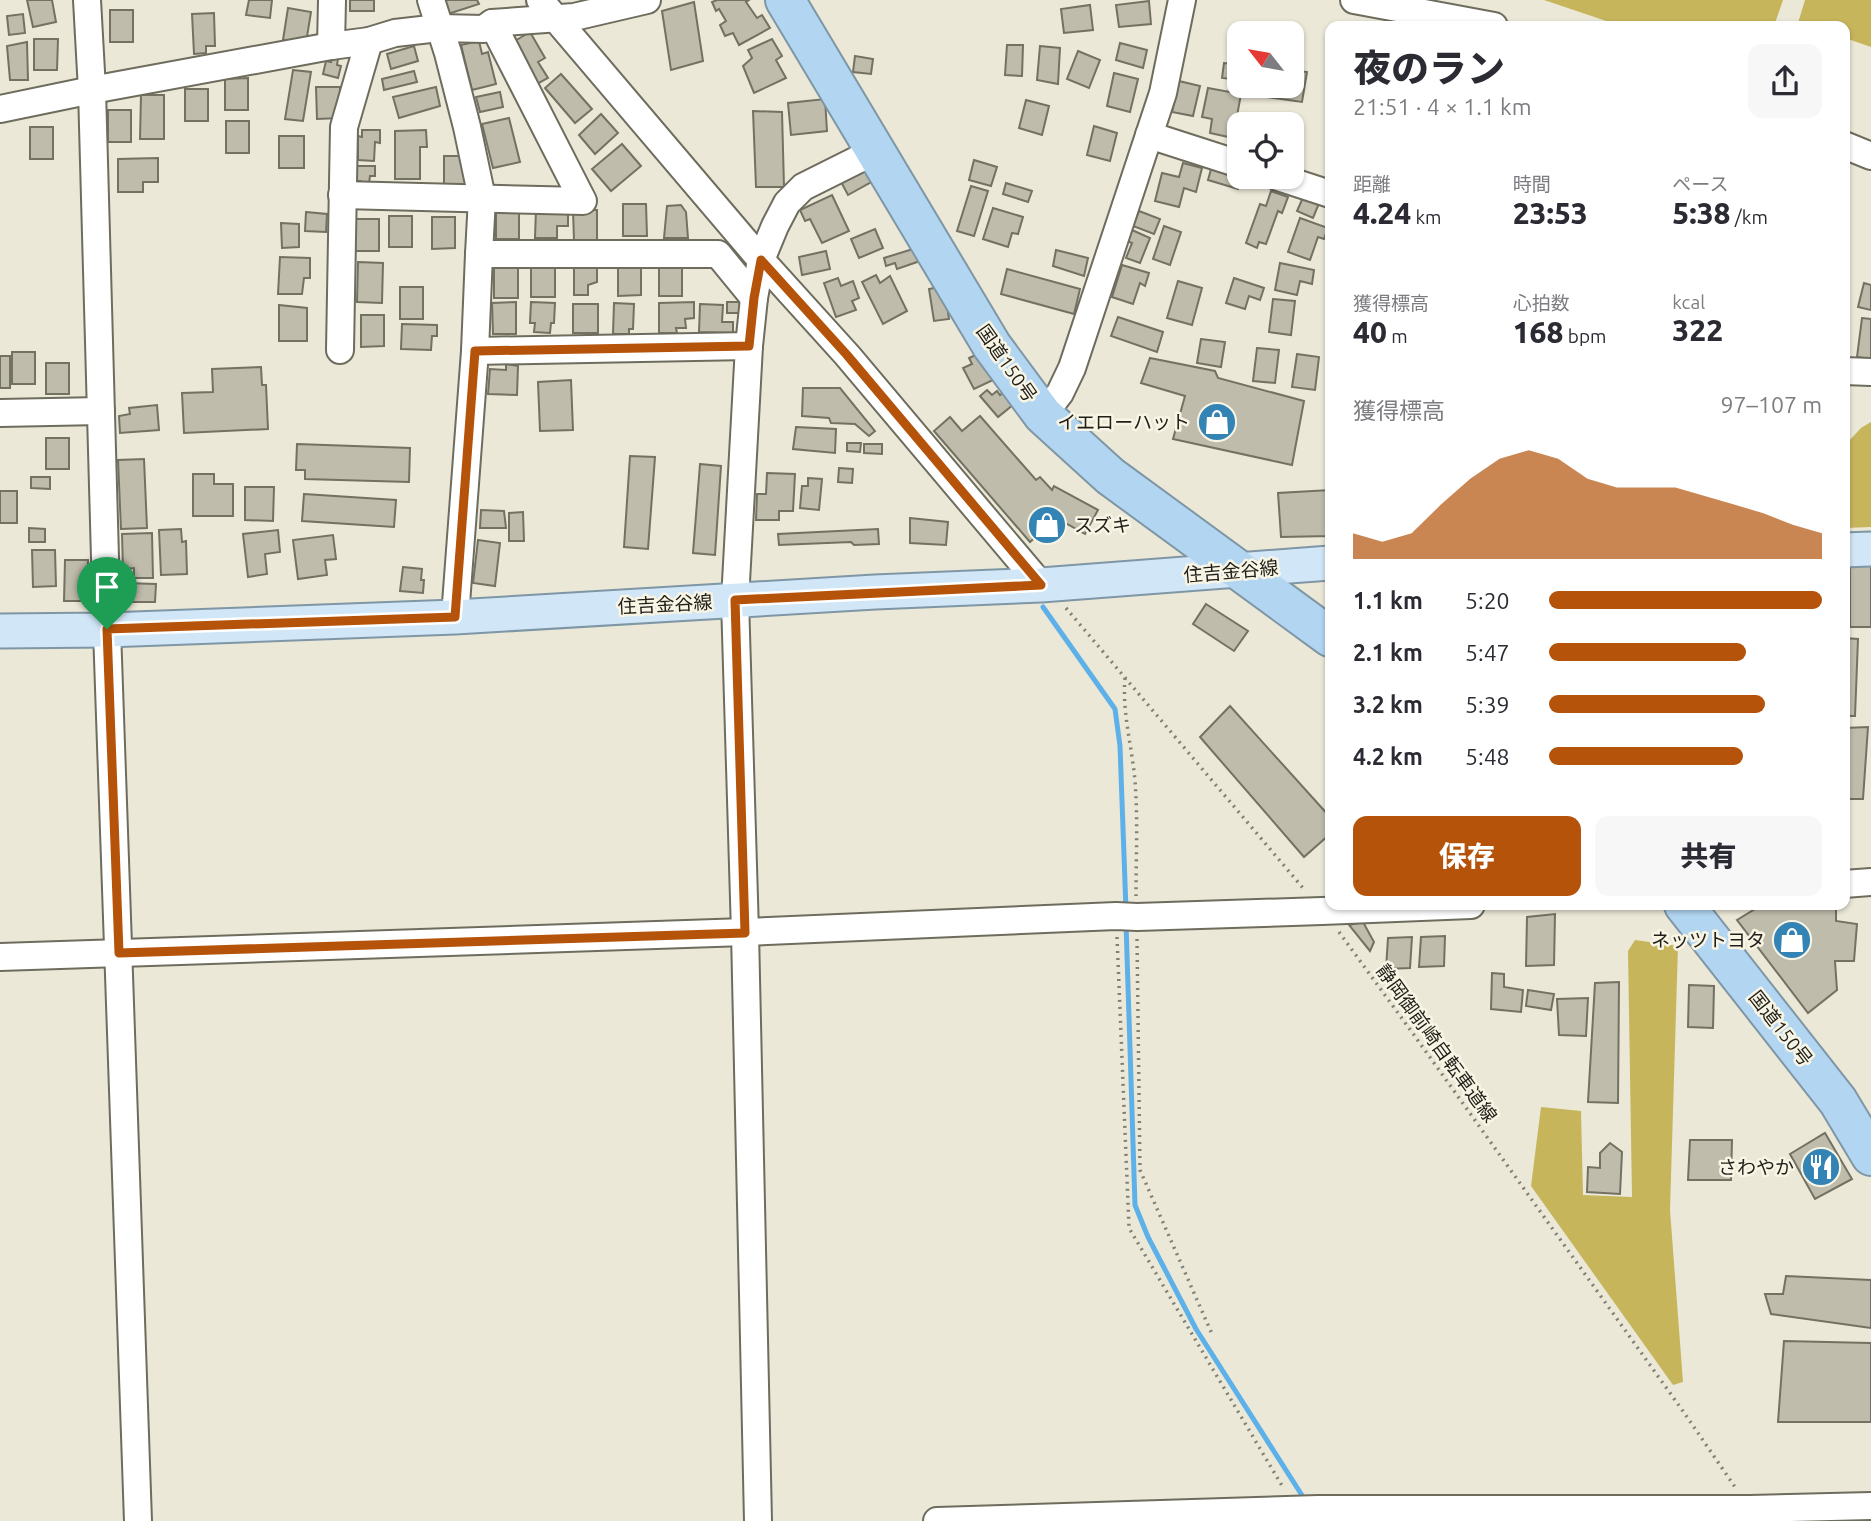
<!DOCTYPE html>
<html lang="ja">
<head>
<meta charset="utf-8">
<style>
	body { margin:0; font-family:Ubuntu,"Noto Sans JP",sans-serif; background:#f7f7f7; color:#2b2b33; height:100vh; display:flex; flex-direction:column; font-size:26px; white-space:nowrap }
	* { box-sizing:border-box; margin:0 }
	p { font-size:23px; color:#7c7c81 }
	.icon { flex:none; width:38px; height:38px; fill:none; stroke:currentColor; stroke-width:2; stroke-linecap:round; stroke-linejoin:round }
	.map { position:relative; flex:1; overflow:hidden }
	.details { position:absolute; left:1325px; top:21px; width:525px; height:889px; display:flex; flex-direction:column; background:#fff; border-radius:14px; box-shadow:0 2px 5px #0004 }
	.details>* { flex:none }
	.needle { width:46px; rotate:301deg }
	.tools { position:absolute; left:1227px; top:21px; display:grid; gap:14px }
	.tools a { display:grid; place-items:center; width:77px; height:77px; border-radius:14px; background:#fff; box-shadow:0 2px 5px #0004; font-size:35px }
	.pin { position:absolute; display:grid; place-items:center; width:60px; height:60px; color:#fff; margin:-72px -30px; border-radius:50% 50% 50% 0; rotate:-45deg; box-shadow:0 0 7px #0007 }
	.pin .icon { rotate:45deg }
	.round { display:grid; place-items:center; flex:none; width:74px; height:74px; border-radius:14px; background:#f7f7f7 }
	.summary { display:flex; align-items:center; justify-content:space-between; height:119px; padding:0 28px }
	h1 { font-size:38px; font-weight:800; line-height:52px }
	.metrics { display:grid; grid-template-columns:repeat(3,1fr); gap:10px; height:119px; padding:7px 28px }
	.metrics div { display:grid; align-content:center }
	.metrics b { font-size:30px; font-weight:800 }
	.metrics small { font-size:19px; font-weight:400 }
	.metrics p { font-size:19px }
	.chart { height:196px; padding:14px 28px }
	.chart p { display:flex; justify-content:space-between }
	.chart svg { width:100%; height:126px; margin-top:7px; fill:#b45309; opacity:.7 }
	.action { display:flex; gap:14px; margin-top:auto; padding:14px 28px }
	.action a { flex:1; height:80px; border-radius:14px; background:#b45309; color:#fff; font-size:28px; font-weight:800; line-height:80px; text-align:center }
	.action a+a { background:#f7f7f7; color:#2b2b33 }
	ul { padding:0 28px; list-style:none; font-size:23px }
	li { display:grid; grid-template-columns:112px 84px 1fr; align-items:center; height:52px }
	li i { height:18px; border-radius:9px; background:#b45309 }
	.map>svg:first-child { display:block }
	.green { fill:#c7b55c }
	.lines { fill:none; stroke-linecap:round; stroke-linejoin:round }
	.stream { stroke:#5db1e8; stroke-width:5 }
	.building { fill:#bfbcac; stroke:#737162; stroke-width:2 }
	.minor-casing { stroke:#6e6c5d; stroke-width:30 }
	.major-casing { stroke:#7f96a5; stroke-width:37 }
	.highway-casing { stroke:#7f96a5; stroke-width:42 }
	.path { stroke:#828075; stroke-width:3.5; stroke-dasharray:2 5; stroke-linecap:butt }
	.minor { stroke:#fff; stroke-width:26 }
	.major { stroke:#d1e6f7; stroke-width:33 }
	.highway { stroke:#b2d6f1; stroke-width:38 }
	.route-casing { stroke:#fff; stroke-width:14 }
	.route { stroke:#b45309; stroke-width:9 }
	.labels { text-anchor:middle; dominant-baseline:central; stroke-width:5; stroke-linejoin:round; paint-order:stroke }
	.street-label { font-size:19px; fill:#1f1e18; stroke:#f8f5e5 }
	.poi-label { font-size:19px; fill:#1f1e18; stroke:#f8f5e5; text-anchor:end }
</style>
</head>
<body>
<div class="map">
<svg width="1871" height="1521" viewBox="0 0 1871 1521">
	<rect width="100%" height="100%" fill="#ebe8d8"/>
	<g class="green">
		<polygon points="1544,0 1783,0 1774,26 1621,26"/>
		<polygon points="1805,0 1871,0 1871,47 1845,38 1844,26 1809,26 1798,23"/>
		<polygon points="1871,422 1871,527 1845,528 1845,445 1861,428"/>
		<polygon points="1635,940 1678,946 1670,1210 1683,1382 1673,1385 1531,1186 1541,1107 1581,1111 1583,1195 1632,1197 1628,951"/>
	</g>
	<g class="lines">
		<g class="stream">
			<polyline points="1043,607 1115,709 1120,746 1126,910"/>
			<polyline points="1126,923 1135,1205 1148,1237 1196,1329 1305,1500"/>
		</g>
	</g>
	<g class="building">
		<polygon points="27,0 52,0 56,22 33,27"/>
		<polygon points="249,0 272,0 270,18 246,15"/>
		<rect x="350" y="0" width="24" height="11"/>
		<polygon points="444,0 477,0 479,4 448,14"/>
		<polygon points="717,0 749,0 746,2 757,18 762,15 770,28 739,45 733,33 725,36 720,25 726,21 719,9 716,11 712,2"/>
		<polygon points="1149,1 1151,24 1119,27 1116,5"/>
		<polygon points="694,2 703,61 671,70 662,11"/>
		<polygon points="1090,5 1093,30 1064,33 1061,9"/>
		<polygon points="288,8 311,12 306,43 283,40"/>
		<rect x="110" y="10" width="23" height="32"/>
		<polygon points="214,13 215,46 206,46 206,53 194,54 192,14"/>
		<polygon points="23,14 25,33 9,35 7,16"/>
		<polygon points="530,32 545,58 538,62 548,78 537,84 513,42"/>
		<polygon points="34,39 58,39 57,70 34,70"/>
		<polygon points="772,39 782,56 776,60 786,78 754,93 743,66 752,58 748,50"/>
		<polygon points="479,41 482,54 488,52 496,84 472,90 461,45"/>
		<polygon points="27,42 28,80 10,80 7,46"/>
		<polygon points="1120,43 1147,50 1143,68 1116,60"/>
		<polygon points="1007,45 1023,45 1022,76 1005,75"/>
		<polygon points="414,46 418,61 391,69 387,54"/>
		<polygon points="1040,46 1060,48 1058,84 1037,80"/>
		<polygon points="1078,51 1100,60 1089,88 1067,79"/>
		<polygon points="855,56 873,59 871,74 853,72"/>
		<polygon points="332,58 338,59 337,65 341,66 338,78 323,74 326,61 331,62"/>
		<polygon points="1224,63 1239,65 1239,80 1222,78"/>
		<polygon points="293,70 311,72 303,121 285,119"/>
		<polygon points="1292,70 1307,72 1302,102 1259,96 1263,90 1246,87 1246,86 1292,86"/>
		<polygon points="414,71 417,82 384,90 382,79"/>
		<polygon points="1114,73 1138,79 1130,112 1107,106"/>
		<polygon points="561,74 592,109 575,123 545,88"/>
		<polygon points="248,78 248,110 225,110 225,79"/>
		<polygon points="1179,81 1200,86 1193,116 1172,112"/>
		<polygon points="316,87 340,87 340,118 317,119"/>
		<polygon points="436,87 440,106 399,118 393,97"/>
		<polygon points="1208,88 1241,94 1233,138 1210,133 1212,119 1202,117"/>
		<rect x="185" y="89" width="23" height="32"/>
		<polygon points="500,92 503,107 480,112 476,97"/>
		<polygon points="141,95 164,95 164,139 140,139"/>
		<polygon points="825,99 827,131 791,135 788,103"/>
		<polygon points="1026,100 1049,106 1042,135 1019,128"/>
		<rect x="108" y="110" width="23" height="32"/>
		<polygon points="753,111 782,112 784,187 756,187"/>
		<polygon points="601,114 618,133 595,154 579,135"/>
		<polygon points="509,118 520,162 493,168 482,124"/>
		<rect x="226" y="121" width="23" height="32"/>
		<polygon points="1094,126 1117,133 1110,161 1087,155"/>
		<rect x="30" y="127" width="23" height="32"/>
		<polygon points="362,130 380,130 380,143 375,142 374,161 358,160 358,136 362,137"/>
		<polygon points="426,130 427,147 420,147 420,179 395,179 395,131"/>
		<rect x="279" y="136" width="25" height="32"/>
		<polygon points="622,144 641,166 611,191 592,169"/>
		<rect x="444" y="156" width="23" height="32"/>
		<polygon points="158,158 158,182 143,182 143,192 118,192 118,159"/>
		<polygon points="974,160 997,167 991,186 969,180"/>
		<polygon points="1213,162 1239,170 1239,177 1241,177 1238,189 1208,180"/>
		<polygon points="1183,163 1202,168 1196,192 1184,188 1179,207 1155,201 1162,173 1179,177"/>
		<polygon points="864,165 873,181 848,195 839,178"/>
		<polygon points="356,166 375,166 375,176 370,176 369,184 362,184 361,181 356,181"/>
		<polygon points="1006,183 1032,191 1028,202 1003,194"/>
		<polygon points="971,186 988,191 974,236 957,231"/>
		<polygon points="1271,191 1288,197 1282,213 1278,211 1266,244 1259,242 1257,248 1246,243 1260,204 1266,206"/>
		<polygon points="1305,193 1320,201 1313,218 1297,211"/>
		<polygon points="832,195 849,231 822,243 810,219 805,221 800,210"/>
		<polygon points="623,204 646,204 647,236 623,236"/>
		<polygon points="681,205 686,212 688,238 664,238 667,206"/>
		<polygon points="519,207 519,239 496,239 496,208"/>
		<polygon points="993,208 1023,217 1018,234 1012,233 1008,247 983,239"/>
		<polygon points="536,209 568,209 568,226 557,226 557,238 535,238"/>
		<polygon points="573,210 597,210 597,241 574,241"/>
		<polygon points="1139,211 1160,219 1154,234 1133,226"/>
		<polygon points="306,212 327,214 326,232 305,231"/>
		<rect x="389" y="216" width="23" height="31"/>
		<polygon points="432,217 455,217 455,248 432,249"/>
		<polygon points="1300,218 1328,228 1324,239 1318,237 1310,260 1288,252"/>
		<rect x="355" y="219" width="24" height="32"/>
		<polygon points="281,223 299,224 299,247 282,248"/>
		<polygon points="1164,226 1181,232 1170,265 1153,259"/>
		<polygon points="875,229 883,248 859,258 851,239"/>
		<polygon points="1132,230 1150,238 1140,263 1126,258 1132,243 1127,241"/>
		<polygon points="916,248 920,261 897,269 895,263 886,266 884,258"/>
		<polygon points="1056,250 1088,258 1084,276 1053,266"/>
		<polygon points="826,251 830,269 802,275 799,257"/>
		<polygon points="280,257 310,258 310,278 304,278 302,294 278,294"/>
		<polygon points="358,262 383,263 382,303 357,302"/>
		<polygon points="1280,263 1314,270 1312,284 1300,281 1297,295 1275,290"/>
		<polygon points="618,264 641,264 641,295 618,296"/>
		<rect x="659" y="265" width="23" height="31"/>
		<polygon points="1122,265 1149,273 1145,286 1140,283 1133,304 1112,297"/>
		<rect x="494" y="266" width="24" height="32"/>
		<rect x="531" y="266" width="24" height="31"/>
		<polygon points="574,266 597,266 597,282 588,285 588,295 574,295"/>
		<polygon points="1007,269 1080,289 1074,314 1001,294"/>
		<polygon points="876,275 880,283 890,276 907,311 883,324 862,282"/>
		<polygon points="838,278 841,286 853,281 859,298 852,301 856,310 836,317 824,283"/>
		<polygon points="1234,278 1264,288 1260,300 1249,296 1245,309 1226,303"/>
		<polygon points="1178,281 1202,288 1192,325 1167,318"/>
		<polygon points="1864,283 1871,285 1871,310 1858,307"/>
		<polygon points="944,286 949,319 934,321 929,289"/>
		<rect x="400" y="287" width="23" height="32"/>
		<polygon points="1273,299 1295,301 1291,335 1269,332"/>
		<polygon points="516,302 516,334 493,334 492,303"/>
		<polygon points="531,302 555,303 554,323 551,323 550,333 534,332 535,323 530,323"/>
		<polygon points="694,302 694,318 685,319 686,328 676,328 677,333 659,333 659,303"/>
		<rect x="727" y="302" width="16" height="11"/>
		<polygon points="614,303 634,304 633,329 629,329 629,334 613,334"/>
		<rect x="573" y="304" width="25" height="29"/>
		<polygon points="700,304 723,305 722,322 733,322 733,333 699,332"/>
		<polygon points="279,305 307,308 307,341 279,341"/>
		<polygon points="361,315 384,315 384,346 361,347"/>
		<polygon points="1118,317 1163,332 1157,352 1111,336"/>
		<polygon points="1862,318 1871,319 1871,359 1857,357"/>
		<polygon points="402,324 437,325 437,336 432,336 431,350 401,349"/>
		<polygon points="1201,339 1225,342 1221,367 1197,363"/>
		<polygon points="1257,348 1279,350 1275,383 1253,381"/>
		<rect x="12" y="352" width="23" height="32"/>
		<polygon points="980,353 993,380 974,389 963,368 972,364 969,358"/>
		<polygon points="1297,354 1319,357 1315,390 1292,387"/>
		<rect x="0" y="356" width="10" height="32"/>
		<polygon points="1150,358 1215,371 1218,378 1304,401 1292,465 1173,439 1185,396 1141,383"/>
		<rect x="46" y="363" width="23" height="31"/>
		<polygon points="506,364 518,366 517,395 488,394 490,369 506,370"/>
		<polygon points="261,367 262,385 266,385 268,429 184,433 182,393 213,392 212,369"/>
		<polygon points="571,380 573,430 540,431 538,382"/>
		<polygon points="803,388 840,388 875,431 869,436 855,424 831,423 829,418 802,416"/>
		<polygon points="987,390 992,395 997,391 1000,395 1004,392 1014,404 998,417 980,396"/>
		<polygon points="157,405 159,430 120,433 119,416 130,414 129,408"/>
		<polygon points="980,416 1036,480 1040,477 1052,490 1054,486 1098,510 1085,534 1067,524 1046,542 1039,534 1030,542 934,431 950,417 962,431"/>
		<polygon points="796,427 836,429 835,453 793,449"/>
		<rect x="46" y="438" width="23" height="31"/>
		<polygon points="847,443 861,443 860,452 847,451"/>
		<polygon points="297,444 410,448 409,482 305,479 305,470 296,470"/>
		<polygon points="864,444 882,444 882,454 864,453"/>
		<polygon points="630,456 655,457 648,549 624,547"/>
		<polygon points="144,459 147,528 121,529 118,460"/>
		<polygon points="700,464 721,466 715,555 693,553"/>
		<polygon points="839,468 853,469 852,483 838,482"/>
		<polygon points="767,473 795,474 793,511 779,511 779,520 756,520 757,494 766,494"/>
		<polygon points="193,474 214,474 214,484 233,484 233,516 193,516"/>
		<polygon points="31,477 50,477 50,489 31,488"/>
		<polygon points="808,478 822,479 819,510 800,508 802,486 808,486"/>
		<polygon points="245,487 274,487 273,521 245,520"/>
		<polygon points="1330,490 1330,536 1281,537 1278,493"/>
		<rect x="0" y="491" width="17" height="32"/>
		<polygon points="304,494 396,500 394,527 302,521"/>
		<polygon points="481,510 504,511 506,528 480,528"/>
		<polygon points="523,512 524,541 509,541 509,513"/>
		<polygon points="910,518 948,522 946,545 910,543"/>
		<polygon points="29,528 45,529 45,542 29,542"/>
		<polygon points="181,529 182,542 186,541 187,574 161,575 159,530"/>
		<polygon points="878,529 879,544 854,545 851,542 779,545 778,534"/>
		<polygon points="278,530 280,552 265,554 267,574 248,577 243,534"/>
		<polygon points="152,533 153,578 134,578 134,568 123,569 122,534"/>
		<polygon points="333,535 336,559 325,560 327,575 298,579 293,540"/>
		<polygon points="478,540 500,543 495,586 473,583"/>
		<polygon points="32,550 55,550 56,586 33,587"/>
		<polygon points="65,560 88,560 87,601 64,601"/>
		<rect x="1850" y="563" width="21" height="64"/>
		<polygon points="403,567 422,569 421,580 424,580 423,593 400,591"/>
		<polygon points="124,583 156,584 155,602 123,602"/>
		<polygon points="1206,604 1248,631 1234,651 1193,624"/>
		<polygon points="1844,638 1858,639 1855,716 1844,716"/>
		<polygon points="1230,706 1330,817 1330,834 1304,857 1200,737"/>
		<polygon points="1868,727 1863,799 1844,799 1844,728"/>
		<polygon points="1787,905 1836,905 1836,921 1857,924 1854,961 1835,961 1837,990 1808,1013 1737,920 1760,906"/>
		<polygon points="1555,914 1554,965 1526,966 1527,917"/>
		<polygon points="1363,922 1374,942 1370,951 1349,925"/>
		<polygon points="1445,936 1444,966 1419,967 1421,937"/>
		<polygon points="1412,937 1410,968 1386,969 1388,938"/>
		<polygon points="1492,973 1504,974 1504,987 1523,990 1521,1012 1491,1009"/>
		<polygon points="1619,982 1618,1103 1588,1102 1595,983"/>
		<polygon points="1689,985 1714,986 1713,1028 1688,1027"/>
		<polygon points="1528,990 1554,994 1551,1010 1526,1006"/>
		<polygon points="1588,998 1586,1036 1559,1035 1557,999"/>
		<polygon points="1825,1133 1852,1179 1815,1199 1790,1154"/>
		<polygon points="1690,1140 1732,1140 1731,1180 1688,1180"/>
		<polygon points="1610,1143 1622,1152 1620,1194 1587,1192 1588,1167 1600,1168 1600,1153"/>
		<polygon points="1786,1276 1871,1280 1871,1328 1771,1314 1765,1294 1783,1294"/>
		<polygon points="1784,1341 1871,1343 1871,1422 1778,1422"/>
	</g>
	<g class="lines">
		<g class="minor-casing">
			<g id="minor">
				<polyline points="87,0 92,90 107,630 138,1521"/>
				<polyline points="431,0 448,53 467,127 482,198 479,254 475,351 455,617"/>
				<polyline points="540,0 761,260 847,355 1041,585"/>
				<polyline points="1354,0 1494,26"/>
				<polyline points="331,46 332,0"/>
				<polyline points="0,109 92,90 331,46 369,41 395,33 439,28 484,29 492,23 574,17 647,0"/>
				<polyline points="1149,135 1239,164"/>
				<polyline points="1844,145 1871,156"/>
				<polyline points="1278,177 1330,194"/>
				<polyline points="342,195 583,201 492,23"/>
				<polyline points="479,254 718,254 754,298"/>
				<polyline points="340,350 344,127 369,41"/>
				<polyline points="475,351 749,346"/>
				<polyline points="1844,371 1871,372"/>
				<polyline points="0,413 101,411"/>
				<polyline points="1043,415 1060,393 1072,368 1163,93 1182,0"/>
				<polyline points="1844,884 1871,882"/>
				<polyline points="0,957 745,932 1116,916 1137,917 1322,911 1471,905"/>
				<polyline points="758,1521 745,932 735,600 749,346 754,298 761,260 775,226 787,203 803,187 875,151"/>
				<polyline points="937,1521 1318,1509 1750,1509 1871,1506"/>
			</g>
		</g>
		<g class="major-casing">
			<g id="major">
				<polyline points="1844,550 1871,549"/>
				<polyline points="0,631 107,630 455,617 875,592 1041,585 1330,563"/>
			</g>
		</g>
		<g class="highway-casing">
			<g id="highway">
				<polyline points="785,0 992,346 1043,415 1110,476 1330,637"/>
				<polyline points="1684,905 1838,1101 1871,1156"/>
			</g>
		</g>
		<g class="path">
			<polyline points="1066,608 1303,888"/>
			<path d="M 1125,678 C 1122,713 1132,746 1135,781 C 1138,819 1136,858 1136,896"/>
			<polyline points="1339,932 1414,1035 1685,1414 1735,1487"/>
			<polyline points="1117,937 1129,1228 1284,1489"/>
			<polyline points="1137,939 1140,1170 1212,1334"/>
		</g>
		<use href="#minor" class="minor"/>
		<use href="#major" class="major"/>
		<use href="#highway" class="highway"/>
	</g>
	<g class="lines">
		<g class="route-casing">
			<polygon id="route" points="761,260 847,355 1041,585 735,600 745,933 119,953 107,629 455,617 475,351 749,346 754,298"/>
		</g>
		<use href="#route" class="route"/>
	</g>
	<defs>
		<g id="shop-disc" transform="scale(2.0125)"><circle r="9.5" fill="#3383b5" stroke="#f8f5e5"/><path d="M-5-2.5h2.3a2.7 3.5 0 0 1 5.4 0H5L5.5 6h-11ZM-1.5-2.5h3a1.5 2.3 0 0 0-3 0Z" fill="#fff"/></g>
		<g id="restaurant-disc" transform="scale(2.0125)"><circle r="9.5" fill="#3383b5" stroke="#f8f5e5"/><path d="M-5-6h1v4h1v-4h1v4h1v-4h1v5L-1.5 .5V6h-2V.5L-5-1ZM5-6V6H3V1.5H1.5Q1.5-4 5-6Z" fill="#fff"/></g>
	</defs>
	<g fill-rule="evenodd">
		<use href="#shop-disc" x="1217" y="422"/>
		<use href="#shop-disc" x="1047" y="525"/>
		<use href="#shop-disc" x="1792" y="940"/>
		<use href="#restaurant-disc" x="1821" y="1167"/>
	</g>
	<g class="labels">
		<g class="street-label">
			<text transform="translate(1007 363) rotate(55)">国道150号</text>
			<text transform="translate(1231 571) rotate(-5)">住吉金谷線</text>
			<text transform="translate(665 604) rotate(-3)">住吉金谷線</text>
			<text transform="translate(1781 1028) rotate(52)">国道150号</text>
			<text transform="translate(1437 1043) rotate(54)">静岡御前崎自転車道線</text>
		</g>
		<g class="poi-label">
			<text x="1190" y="422">イエローハット</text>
			<text x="1074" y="525" text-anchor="start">スズキ</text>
			<text x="1765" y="940">ネッツトヨタ</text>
			<text x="1794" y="1167">さわやか</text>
		</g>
	</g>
</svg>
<div class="tools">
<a><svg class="needle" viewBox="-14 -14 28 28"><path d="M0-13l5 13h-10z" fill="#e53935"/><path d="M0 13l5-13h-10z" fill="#7c7c81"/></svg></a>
<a><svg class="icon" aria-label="locate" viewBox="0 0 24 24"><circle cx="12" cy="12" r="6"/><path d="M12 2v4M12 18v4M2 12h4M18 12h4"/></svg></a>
</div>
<div class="pin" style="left:107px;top:629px;background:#1e9e55"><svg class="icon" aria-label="arrive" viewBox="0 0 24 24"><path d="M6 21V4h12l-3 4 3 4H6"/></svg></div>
<section class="details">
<div class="summary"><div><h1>夜のラン</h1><p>21:51 · 4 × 1.1 km</p></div><a class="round"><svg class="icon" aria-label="share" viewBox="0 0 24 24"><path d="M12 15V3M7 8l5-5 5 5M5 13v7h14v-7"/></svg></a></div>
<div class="metrics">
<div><p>距離</p><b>4.24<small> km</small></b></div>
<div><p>時間</p><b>23:53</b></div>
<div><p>ペース</p><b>5:38<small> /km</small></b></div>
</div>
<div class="metrics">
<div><p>獲得標高</p><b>40<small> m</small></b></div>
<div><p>心拍数</p><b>168<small> bpm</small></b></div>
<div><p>kcal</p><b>322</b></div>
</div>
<div class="chart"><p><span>獲得標高</span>97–107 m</p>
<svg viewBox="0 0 160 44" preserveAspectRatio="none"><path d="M0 44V35L10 38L20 35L30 25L40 16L50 9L60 6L70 9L80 16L90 19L100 19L110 19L120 22L130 25L140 28L150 32L160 35V44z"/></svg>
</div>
<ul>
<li><b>1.1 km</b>5:20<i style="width:100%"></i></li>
<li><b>2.1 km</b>5:47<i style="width:72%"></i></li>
<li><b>3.2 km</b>5:39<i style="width:79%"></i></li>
<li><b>4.2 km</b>5:48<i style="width:71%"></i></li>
</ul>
<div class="action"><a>保存</a><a>共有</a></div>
</section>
</div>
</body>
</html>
